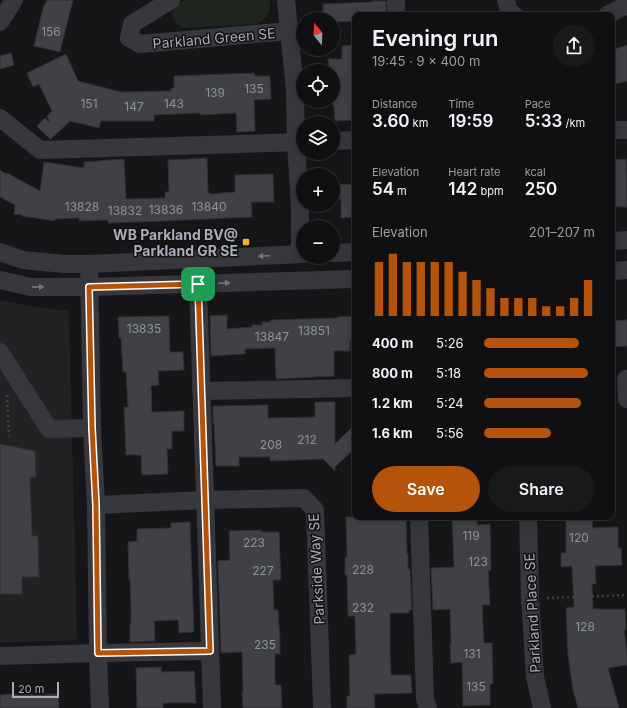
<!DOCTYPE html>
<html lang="en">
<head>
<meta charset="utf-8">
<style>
	body { margin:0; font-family:Inter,sans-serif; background:#19191b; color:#f1f3f6; height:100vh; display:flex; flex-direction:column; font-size:15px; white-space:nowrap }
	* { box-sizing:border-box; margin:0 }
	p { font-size:13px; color:#9c9d9f }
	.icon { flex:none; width:22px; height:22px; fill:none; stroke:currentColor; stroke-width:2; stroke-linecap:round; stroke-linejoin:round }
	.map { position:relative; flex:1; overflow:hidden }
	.drawer { position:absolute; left:352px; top:12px; width:263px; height:508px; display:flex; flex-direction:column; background:#101012; border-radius:8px; box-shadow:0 2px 10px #0003,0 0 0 1px #303032 }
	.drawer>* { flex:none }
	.needle { width:26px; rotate:341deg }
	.tools { position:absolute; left:296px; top:12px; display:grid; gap:8px }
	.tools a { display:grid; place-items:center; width:44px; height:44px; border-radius:50%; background:#101012; box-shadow:0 2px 10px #0003,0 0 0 1px #303032; font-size:20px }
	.scale { position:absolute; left:12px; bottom:10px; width:47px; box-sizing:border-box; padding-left:4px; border:2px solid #a8adb8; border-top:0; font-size:11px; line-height:14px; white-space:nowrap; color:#a8adb8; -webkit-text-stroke:3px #111113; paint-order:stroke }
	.pin { position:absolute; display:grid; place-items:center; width:34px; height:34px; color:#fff; margin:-17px; border-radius:8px; box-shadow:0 2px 6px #0006 }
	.round { display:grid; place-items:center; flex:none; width:42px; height:42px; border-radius:21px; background:#19191b }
	.summary { display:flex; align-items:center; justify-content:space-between; height:68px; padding:0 20px }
	h1 { font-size:22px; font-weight:600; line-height:30px }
	.stats { display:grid; grid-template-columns:repeat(3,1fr); gap:6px; height:68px; padding:4px 20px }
	.stats div { display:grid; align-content:center }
	.stats b { font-size:17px; font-weight:600 }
	.stats small { font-size:11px; font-weight:400 }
	.stats p { font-size:11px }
	.chart { height:112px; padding:8px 20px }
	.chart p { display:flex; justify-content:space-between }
	.chart svg { width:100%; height:72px; margin-top:4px; stroke:#b45309; stroke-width:6 }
	.primary-button { display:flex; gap:8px; margin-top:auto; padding:8px 20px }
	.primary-button a { flex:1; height:46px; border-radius:24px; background:#b45309; color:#fff; font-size:16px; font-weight:600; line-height:46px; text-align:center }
	.primary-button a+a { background:#19191b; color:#f1f3f6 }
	ul { padding:0 20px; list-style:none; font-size:13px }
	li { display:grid; grid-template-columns:64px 48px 1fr; align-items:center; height:30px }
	li i { height:10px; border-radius:5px; background:#b45309 }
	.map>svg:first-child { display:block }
	.built { fill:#222225 }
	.green { fill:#1e261f }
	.building { fill:#404145; stroke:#303034 }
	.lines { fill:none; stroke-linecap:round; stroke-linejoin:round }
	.path { stroke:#3d3f44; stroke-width:2.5; stroke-dasharray:2 3; stroke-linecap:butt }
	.minor { stroke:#37383d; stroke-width:18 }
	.oneway { fill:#757881 }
	.route-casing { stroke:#fff; stroke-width:8 }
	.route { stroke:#b45309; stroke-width:5 }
	.poi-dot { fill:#f2b134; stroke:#111113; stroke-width:1.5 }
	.labels { text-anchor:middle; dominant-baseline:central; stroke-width:3; stroke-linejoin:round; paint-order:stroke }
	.number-label { font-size:12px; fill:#8e929b }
	.street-label { font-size:14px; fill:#a8adb8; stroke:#111113 }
	.poi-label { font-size:14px; font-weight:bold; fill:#a8adb8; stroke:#111113; text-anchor:end }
</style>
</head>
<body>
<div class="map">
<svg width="627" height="708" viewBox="0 0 627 708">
	<rect width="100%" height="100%" fill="#161618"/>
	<polygon class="built" points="0,300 34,307 69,311 77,640 0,643"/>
	<path class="green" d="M 185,0 L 270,0 C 271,12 268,18 257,24 L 182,28 L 176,23 L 172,14 L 176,5 Z"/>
	<g class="building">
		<polygon points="47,0 73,0 60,52 34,46 43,8"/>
		<polygon points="372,1 386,1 386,15 355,15 355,21 333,22 333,19 328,19 328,15 323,15 323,4 372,2"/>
		<polygon points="355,45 355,120 335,121 334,106 333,106 333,71 329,71 328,59 342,59 342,46"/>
		<polygon points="627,45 627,81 612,85 612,50"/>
		<polygon points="11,53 14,65 0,69 0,56"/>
		<polygon points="66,54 78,81 121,92 171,91 171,88 174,88 174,76 254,73 255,76 270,76 271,99 254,100 255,131 237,132 236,113 200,115 200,113 154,115 154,121 101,121 99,128 70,121 51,139 50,139 37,126 45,118 50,122 47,116 52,111 39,84 33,87 27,73"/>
		<polygon points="207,158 208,193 210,193 210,194 235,192 235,175 273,174 274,202 251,202 252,217 164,221 108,223 108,220 79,221 79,218 55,219 55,221 22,216 22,215 14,214 15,205 0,197 0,170 6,174 7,173 40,191 44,162 84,168 84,162 124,159 126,199 165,198 165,192 169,192 168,160"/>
		<polygon points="626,159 627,207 612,207 612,160"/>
		<polygon points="355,184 355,217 341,218 341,199 333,199 333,185"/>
		<polygon points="227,315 227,329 252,327 252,325 262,325 262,322 271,322 270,320 337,318 337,317 355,316 355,340 350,340 350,351 334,351 334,376 276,379 275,348 245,349 245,354 211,356 210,316"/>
		<polygon points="169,316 170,352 183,352 184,370 158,371 159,385 151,386 152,412 184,411 184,431 172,431 172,449 167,449 168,474 142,475 141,455 126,455 124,407 128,407 126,372 123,372 121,338 119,338 118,317"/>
		<polygon points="627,320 627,346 612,347 612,321"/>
		<polygon points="315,402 335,402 335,444 355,424 355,448 335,467 335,471 323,459 270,461 270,457 239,457 239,466 216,466 214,423 213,423 213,406 268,405 268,418 315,417"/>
		<polygon points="0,444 35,451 36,477 30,477 32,536 38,536 39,577 22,577 22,594 0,594"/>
		<polygon points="346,517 406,517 407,554 408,554 408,569 410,569 412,610 409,610 409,613 390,613 390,652 391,675 411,675 412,693 374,694 375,708 347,708 347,696 350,696 349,655 356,654 355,616 348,616 347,575 345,575 345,557 347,557"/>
		<polygon points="452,517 477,517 477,525 490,524 491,570 488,571 490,605 482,605 484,643 492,643 493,684 490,684 490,705 463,706 462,662 451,663 450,644 451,644 450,609 433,610 431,568 454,567"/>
		<polygon points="566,517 592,517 593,528 618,527 618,548 621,548 622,565 595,566 596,584 592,584 593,609 625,609 626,630 624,630 627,652 627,665 608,668 619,708 578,708 573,690 568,655 566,608 574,607 572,566 561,567 561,553 566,553"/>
		<polygon points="190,522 194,632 179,633 178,620 154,621 155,641 130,642 130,624 131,624 131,606 130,580 129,580 128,542 137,541 137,529 171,528 171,523"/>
		<polygon points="261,530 261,532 279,532 281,580 273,580 274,610 278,610 280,640 280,654 275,654 275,685 281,685 282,708 243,708 242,692 243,692 242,652 221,653 218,561 230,560 229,531"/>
		<polygon points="161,667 161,672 194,671 196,703 163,703 163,708 137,708 136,668"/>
		<polygon points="15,694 15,695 58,694 59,708 0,708 0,695"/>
	</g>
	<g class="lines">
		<g class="path">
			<polyline points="7,395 9,436"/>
			<polyline points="547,598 627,595"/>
		</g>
		<g class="minor">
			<polyline points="171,0 132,24 129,38 140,44 289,31"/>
			<polyline points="286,0 295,90 296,143 300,207 300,254"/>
			<polyline points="396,0 396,15"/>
			<polyline points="506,0 509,11 514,15"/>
			<polyline points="607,15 627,5"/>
			<polyline points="0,22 14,0"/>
			<polyline points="0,118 40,150 303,142"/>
			<polyline points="612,130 627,130"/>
			<polyline points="333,141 355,140"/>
			<polyline points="612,241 627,240"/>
			<polyline points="0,252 23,260 64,264 89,264 303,254"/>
			<polyline points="333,253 355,252"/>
			<polyline points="89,264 92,428 96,505 98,653 100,708"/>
			<polyline points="612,271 627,270"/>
			<polyline points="0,280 31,287 89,287 355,279"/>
			<polyline points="198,284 212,708"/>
			<polyline points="0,352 49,429 92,428"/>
			<polyline points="626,379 627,399"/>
			<polyline points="201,391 355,388"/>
			<polyline points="96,505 206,500 304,498 315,510 322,708"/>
			<polyline points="419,517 425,699 428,708"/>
			<polyline points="528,517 530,598 535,677 542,708"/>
			<polyline points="0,656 98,653 210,651"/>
		</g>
	</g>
	<defs><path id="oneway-solid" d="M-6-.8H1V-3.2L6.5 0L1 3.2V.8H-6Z"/></defs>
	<g class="oneway">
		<use href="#oneway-solid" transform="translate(264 256) rotate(177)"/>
		<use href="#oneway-solid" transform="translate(224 283) rotate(-2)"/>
		<use href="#oneway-solid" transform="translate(38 287)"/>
	</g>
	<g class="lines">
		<g class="route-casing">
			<polygon id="route" points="198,284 210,651 98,653 96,505 92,428 89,287"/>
		</g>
		<use href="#route" class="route"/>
	</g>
	<rect class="poi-dot" x="242" y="238" width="8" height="8" rx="2"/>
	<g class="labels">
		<g class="number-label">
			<text x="51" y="31">156</text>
			<text x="254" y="88">135</text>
			<text x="215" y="92">139</text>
			<text x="89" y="103">151</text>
			<text x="174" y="103">143</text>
			<text x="134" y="106">147</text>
			<text x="82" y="206">13828</text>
			<text x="209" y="206">13840</text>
			<text x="166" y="209">13836</text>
			<text x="125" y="210">13832</text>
			<text x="144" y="328">13835</text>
			<text x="314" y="330">13851</text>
			<text x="272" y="336">13847</text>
			<text x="307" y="439">212</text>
			<text x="271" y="444">208</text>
			<text x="471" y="535">119</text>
			<text x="579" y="537">120</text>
			<text x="254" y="542">223</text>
			<text x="478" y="561">123</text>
			<text x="363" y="569">228</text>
			<text x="263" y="570">227</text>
			<text x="363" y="607">232</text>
			<text x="585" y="626">128</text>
			<text x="265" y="644">235</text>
			<text x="472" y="653">131</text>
			<text x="476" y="686">135</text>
		</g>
		<g class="street-label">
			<text transform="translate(214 38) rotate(-5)">Parkland Green SE</text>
			<text transform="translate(316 569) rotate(-93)">Parkside Way SE</text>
			<text transform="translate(532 613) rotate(-93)">Parkland Place SE</text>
		</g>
		<g class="poi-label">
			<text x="238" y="234">WB Parkland BV@<tspan x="238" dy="16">Parkland GR SE</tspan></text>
		</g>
	</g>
</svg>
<div class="tools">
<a><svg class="needle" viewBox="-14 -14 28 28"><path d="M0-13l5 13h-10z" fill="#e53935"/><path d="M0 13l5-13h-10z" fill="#9c9d9f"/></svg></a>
<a><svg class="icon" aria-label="locate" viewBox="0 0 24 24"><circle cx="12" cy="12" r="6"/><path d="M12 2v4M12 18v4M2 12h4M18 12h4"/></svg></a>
<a><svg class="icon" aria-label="layers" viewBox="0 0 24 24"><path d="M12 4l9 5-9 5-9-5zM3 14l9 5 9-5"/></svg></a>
<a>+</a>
<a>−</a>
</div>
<div class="scale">20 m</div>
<div class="pin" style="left:198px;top:284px;background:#1e9e55"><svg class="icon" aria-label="arrive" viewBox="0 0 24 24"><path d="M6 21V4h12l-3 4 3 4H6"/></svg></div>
<section class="drawer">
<div class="summary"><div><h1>Evening run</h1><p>19:45 · 9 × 400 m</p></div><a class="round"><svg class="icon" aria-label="share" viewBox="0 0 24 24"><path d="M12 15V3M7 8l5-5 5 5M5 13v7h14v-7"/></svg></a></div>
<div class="stats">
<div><p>Distance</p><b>3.60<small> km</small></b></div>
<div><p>Time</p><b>19:59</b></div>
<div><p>Pace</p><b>5:33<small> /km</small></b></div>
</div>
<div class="stats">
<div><p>Elevation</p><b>54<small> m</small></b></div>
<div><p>Heart rate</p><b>142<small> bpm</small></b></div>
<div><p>kcal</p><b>250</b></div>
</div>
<div class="chart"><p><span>Elevation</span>201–207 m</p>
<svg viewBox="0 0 160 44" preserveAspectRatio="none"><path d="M5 44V11M15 44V6M25 44V11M35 44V11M45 44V11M55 44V11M65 44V17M75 44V22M85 44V27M95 44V33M105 44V33M115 44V33M125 44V38M135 44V38M145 44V33M155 44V22"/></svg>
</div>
<ul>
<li><b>400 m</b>5:26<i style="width:86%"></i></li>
<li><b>800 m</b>5:18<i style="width:94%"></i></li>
<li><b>1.2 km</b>5:24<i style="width:87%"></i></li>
<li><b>1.6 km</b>5:56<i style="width:60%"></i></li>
</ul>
<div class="primary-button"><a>Save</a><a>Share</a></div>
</section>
</div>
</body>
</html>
